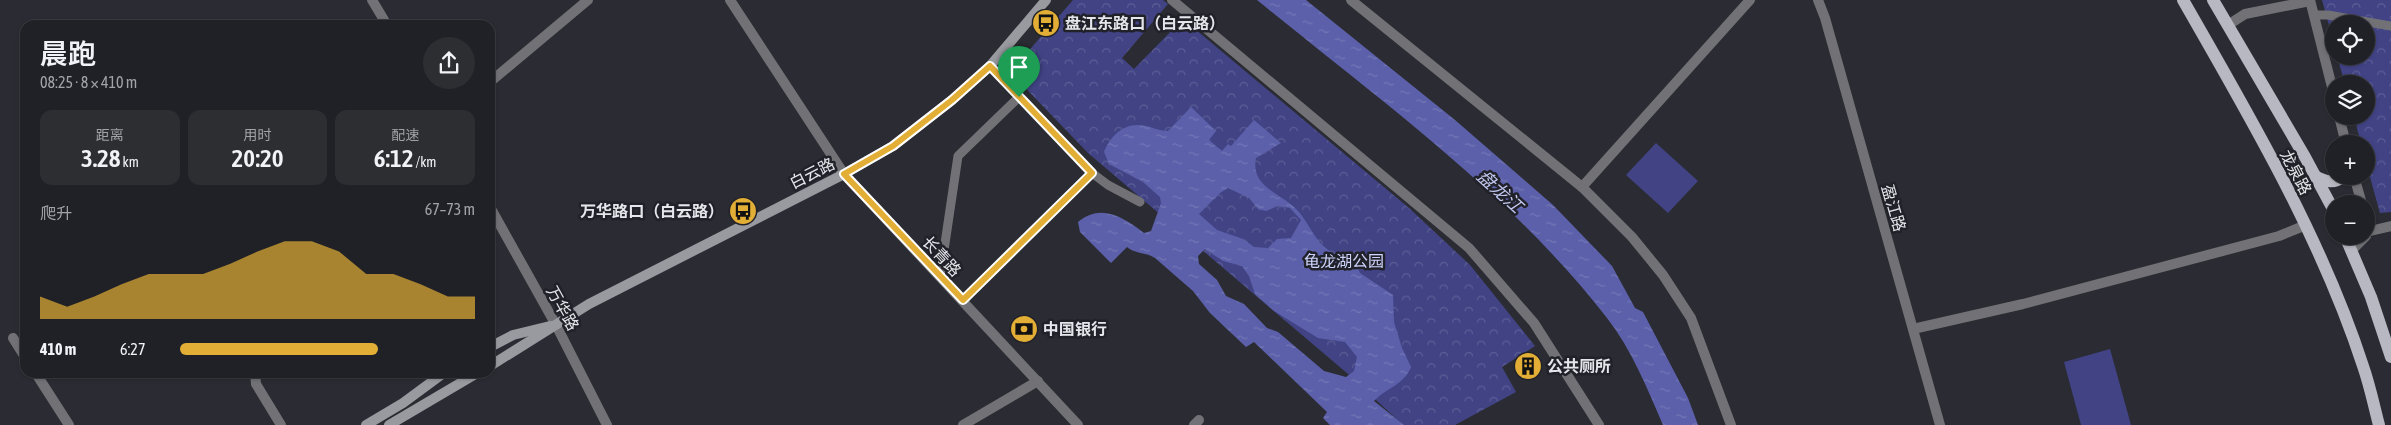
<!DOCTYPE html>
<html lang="zh">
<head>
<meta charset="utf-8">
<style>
	body { margin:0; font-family:"Asap Condensed","Noto Sans SC",sans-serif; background:#2d2e32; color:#f1f3f6; height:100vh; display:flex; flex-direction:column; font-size:19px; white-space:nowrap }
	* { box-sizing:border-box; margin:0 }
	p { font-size:16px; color:#a2a3a7 }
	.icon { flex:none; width:28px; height:28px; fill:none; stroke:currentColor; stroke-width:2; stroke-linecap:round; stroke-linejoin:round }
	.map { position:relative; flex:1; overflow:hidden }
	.side { position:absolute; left:20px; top:20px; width:475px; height:358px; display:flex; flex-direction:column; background:#202126; border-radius:15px; box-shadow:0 1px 4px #0004,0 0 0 1px #3d3e43 }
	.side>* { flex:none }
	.controls { position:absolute; left:2325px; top:15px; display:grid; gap:10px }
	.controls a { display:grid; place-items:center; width:50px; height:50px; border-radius:50%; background:#202126; box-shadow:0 1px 4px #0004,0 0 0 1px #3d3e43; font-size:25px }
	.pin { position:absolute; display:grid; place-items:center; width:42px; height:42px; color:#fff; margin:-51px -21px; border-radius:50% 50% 50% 0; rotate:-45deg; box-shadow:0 0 5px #0007 }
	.pin .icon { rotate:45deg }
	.round { display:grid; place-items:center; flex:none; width:52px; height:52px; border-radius:26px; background:#2d2e32 }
	.summary { display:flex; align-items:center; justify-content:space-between; height:85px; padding:0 20px }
	h1 { font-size:28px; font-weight:600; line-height:38px }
	.stats { display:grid; grid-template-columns:repeat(3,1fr); gap:8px; height:85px; padding:5px 20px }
	.stats div { display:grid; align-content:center; border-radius:12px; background:#2d2e32; text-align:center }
	.stats b { font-size:25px; font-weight:600 }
	.stats small { font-size:14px; font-weight:400 }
	.stats p { font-size:14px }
	.chart { height:140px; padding:10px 20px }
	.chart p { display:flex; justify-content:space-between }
	.chart svg { width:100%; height:90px; margin-top:5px; fill:#e3ae35; opacity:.7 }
	ul { padding:0 20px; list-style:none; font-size:16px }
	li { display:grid; grid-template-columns:80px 60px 1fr; align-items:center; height:38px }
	li i { height:12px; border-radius:6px; background:#e3ae35 }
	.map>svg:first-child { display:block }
	.park { fill:url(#park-crowns) }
	.garden { fill:#414385 }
	.water { fill:url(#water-ripples); fill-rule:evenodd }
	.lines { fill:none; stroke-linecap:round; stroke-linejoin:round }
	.pedestrian { stroke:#727276; stroke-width:9 }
	.minor { stroke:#727276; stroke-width:10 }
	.tertiary { stroke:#727276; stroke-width:10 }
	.secondary { stroke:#999aa0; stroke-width:10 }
	.primary { stroke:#b7b8c1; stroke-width:12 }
	.route-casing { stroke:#fff; stroke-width:10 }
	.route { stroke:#e3ae35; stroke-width:6 }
	.labels { text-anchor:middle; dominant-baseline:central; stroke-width:5; stroke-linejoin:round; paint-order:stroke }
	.poi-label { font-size:16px; font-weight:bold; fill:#e5e6eb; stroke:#212229; text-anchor:start }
	.street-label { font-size:16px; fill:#e5e6eb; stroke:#212229 }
	.park-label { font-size:16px; fill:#ced4fd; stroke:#212229 }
	.water-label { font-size:18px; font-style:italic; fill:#c3c8f1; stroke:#212229 }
</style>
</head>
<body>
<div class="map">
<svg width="2391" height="425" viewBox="0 0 2391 425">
	<defs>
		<pattern id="park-crowns" width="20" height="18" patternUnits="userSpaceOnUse" patternTransform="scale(1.25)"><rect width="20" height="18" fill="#414385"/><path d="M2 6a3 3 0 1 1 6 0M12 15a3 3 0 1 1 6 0" fill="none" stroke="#5c5e96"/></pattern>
		<pattern id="water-ripples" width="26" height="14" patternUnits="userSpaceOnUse" patternTransform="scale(1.25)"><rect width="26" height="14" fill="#5c60aa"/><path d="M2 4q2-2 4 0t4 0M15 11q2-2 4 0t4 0" fill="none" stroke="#7377b6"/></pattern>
	</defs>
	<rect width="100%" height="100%" fill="#2b2c33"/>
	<g class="park">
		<polygon points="1073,0 1163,0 1168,4 1122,58 1134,69 1183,19 1409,208 1470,265 1535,346 1502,367 1516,392 1455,425 1403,425 1348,374 1088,153 1010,72"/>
		<polygon points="2322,0 2391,0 2391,212 2380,213 2366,163 2366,144 2361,144 2354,116 2366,116 2366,84 2345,84 2337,56 2366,56 2366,24 2334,24 2334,43"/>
	</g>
	<g class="garden">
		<polygon points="1656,143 1698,181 1668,213 1626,175"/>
		<polygon points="2110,349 2131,425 2081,425 2064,362"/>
	</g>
	<g class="water">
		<path d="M 1257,0 L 1306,0 L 1455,120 L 1553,205 L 1612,266 L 1635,308 L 1643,312 L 1688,398 L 1698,425 L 1663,425 C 1647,388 1632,350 1607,318 C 1510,193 1378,99 1257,0 Z"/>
		<path d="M 1191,107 L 1216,131 L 1209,140 L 1222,151 L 1228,144 L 1231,146 L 1254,120 L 1281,143 L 1256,158 C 1250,187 1281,193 1297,210 C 1304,217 1309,227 1315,236 C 1325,251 1340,258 1356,265 L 1360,273 L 1393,295 L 1394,322 L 1402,348 L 1411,367 C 1404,385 1386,388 1374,401 L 1404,425 L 1330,425 L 1323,418 L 1327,412 L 1254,342 L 1246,347 L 1210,313 L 1193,291 L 1155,258 C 1146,252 1135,254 1127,247 L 1111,263 L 1080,232 L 1078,222 C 1101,203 1123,217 1144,233 L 1151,231 L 1161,203 L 1160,197 L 1143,182 L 1109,164 L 1104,152 C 1111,135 1125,121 1146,126 C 1154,128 1160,131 1168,131 ZM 1228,188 L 1249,198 L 1258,209 L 1266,211 L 1278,206 L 1290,208 L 1301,220 L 1291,238 L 1277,239 L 1268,248 L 1254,247 L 1243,239 L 1217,230 L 1199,214 L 1220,193 ZM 1205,249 L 1223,261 L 1242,266 L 1249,276 L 1255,294 L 1274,311 L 1318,338 L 1345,342 L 1357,357 L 1354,371 L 1346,377 L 1324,371 L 1278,332 L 1267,328 L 1244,304 L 1226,296 L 1217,280 L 1199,264 L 1198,256 Z"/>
	</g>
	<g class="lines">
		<g class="pedestrian">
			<polyline points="2314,15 2328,15 2391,26"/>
			<polyline points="1092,173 1108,185 1140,202"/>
			<polyline points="940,277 958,156 1019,97"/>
			<polyline points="963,300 1092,173 990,66"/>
		</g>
		<g class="minor">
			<polyline points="730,0 844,174 1078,425"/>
			<polyline points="1172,0 1469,248 1534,323 1599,425"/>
			<polyline points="1351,0 1582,187 1632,237 1663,275 1691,318 1731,425"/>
			<polyline points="2228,25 2245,14 2310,1"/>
			<polyline points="490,82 588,0"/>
			<polyline points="1582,187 1750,0"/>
			<polyline points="1913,329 2023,304 2279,236 2306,225"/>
			<polyline points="13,338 25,357"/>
			<polyline points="35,372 69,425"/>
			<polyline points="255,372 256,384 281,425"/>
			<polyline points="963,425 1038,381"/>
			<polyline points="1194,425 1199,420"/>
		</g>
		<g class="tertiary">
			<polyline points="372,0 387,25"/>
			<polyline points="1818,0 1825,18 1940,425"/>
			<polyline points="2310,0 2334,95"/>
			<polyline points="2339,116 2346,144"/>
			<polyline points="2354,176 2362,204"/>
			<polyline points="490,207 556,325 607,425"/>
			<polyline points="2366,218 2370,231"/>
			<polyline points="2370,231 2391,226"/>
			<polyline points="2351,251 2366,236"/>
		</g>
		<g class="secondary">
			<polyline points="490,347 513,335 550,326"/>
			<polyline points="490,366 589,304 844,174 893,146 952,100 990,66 1046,0"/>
			<polyline points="366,425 403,403 445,372"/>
			<polyline points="389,425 479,372"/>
		</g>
		<g class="primary">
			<path d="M 2183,0 C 2250,117 2321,237 2363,366 C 2370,386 2374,406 2379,425"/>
			<polyline points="2213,0 2305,157 2334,211"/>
			<path d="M 2315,176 C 2326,182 2334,184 2344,176"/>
			<polyline points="2345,236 2371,297 2391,357"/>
		</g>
	</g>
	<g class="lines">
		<g class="route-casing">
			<polygon id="route" points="990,66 1092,173 963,300 844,174 893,146 952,100"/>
		</g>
		<use href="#route" class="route"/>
	</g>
	<defs>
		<g id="bus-disc" transform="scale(1.4375)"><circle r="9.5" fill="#e3ae35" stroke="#212229"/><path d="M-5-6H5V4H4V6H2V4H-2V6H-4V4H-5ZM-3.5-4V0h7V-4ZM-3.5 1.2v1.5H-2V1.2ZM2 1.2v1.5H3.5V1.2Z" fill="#111"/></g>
		<g id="bank-disc" transform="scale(1.4375)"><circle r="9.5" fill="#e3ae35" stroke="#212229"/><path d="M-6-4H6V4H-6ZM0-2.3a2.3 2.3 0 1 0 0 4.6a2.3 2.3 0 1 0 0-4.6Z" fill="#111"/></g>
		<g id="building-disc" transform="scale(1.4375)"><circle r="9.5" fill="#e3ae35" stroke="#212229"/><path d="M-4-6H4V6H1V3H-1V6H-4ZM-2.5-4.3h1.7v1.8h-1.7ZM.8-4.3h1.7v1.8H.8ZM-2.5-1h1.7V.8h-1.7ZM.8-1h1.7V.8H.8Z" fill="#111"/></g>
	</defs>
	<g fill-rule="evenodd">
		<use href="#bus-disc" x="1046" y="23"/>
		<use href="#bus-disc" x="743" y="211"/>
		<use href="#bank-disc" x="1024" y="329"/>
		<use href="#building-disc" x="1528" y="366"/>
	</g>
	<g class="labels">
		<g class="poi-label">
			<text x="1065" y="23">盘江东路口（白云路）</text>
			<text x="724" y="211" text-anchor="end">万华路口（白云路）</text>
			<text x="1043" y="329">中国银行</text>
			<text x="1547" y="366">公共厕所</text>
		</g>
		<g class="street-label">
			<text transform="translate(2296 172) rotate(62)">龙泉路</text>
			<text transform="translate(812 173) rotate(-27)">白云路</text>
			<text transform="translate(1894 208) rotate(74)">盈江路</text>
			<text transform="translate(942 256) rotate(47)">长青路</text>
			<text transform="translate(563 308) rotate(61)">万华路</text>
		</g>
		<g class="park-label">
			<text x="1344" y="261">龟龙湖公园</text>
		</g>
		<g class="water-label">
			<text transform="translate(1500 191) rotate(42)">盘龙江</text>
		</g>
	</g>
</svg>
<div class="controls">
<a><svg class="icon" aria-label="locate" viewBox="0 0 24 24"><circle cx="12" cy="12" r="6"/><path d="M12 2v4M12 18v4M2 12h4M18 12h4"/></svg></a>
<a><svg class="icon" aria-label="layers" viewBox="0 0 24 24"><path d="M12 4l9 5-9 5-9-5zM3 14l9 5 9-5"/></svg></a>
<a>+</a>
<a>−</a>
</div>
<div class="pin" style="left:1019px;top:97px;background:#1e9e55"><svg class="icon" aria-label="arrive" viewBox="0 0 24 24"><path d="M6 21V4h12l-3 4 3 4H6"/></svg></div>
<section class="side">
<div class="summary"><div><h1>晨跑</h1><p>08:25 · 8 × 410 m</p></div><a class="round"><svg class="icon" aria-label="share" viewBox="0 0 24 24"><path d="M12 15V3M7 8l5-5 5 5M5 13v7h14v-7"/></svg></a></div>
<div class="stats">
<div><p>距离</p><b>3.28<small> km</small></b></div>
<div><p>用时</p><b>20:20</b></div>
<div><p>配速</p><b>6:12<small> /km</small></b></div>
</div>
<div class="chart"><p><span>爬升</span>67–73 m</p>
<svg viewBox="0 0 160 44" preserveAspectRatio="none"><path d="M0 44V33L10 38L20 33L30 27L40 22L50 22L60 22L70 17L80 11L90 6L100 6L110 11L120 22L130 22L140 27L150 33L160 33V44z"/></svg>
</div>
<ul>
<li><b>410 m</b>6:27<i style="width:67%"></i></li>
</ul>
</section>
</div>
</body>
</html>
